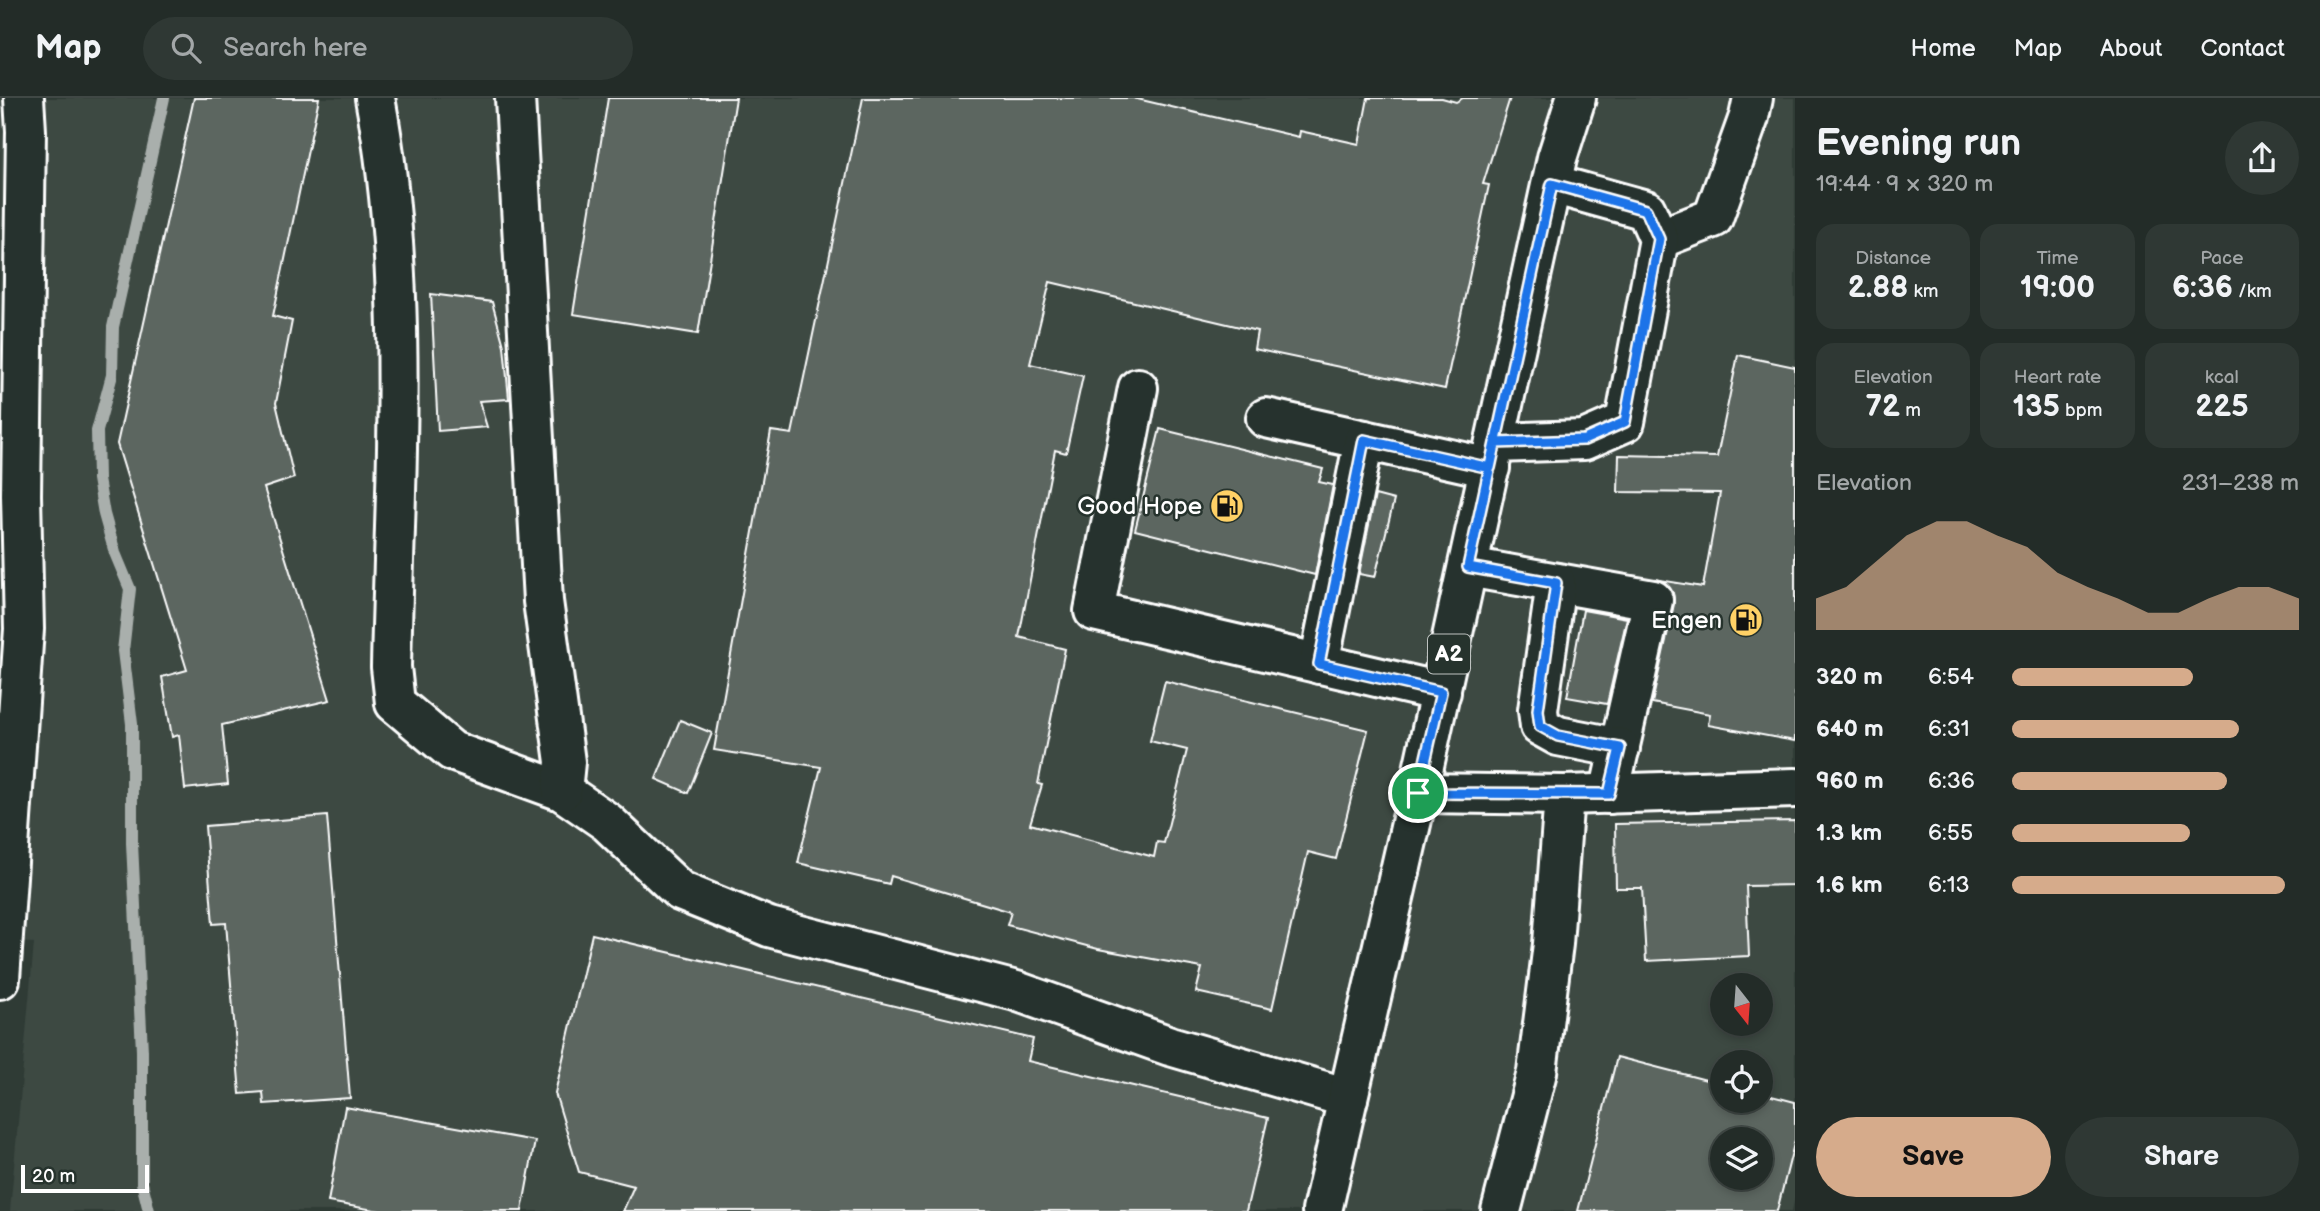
<!DOCTYPE html>
<html lang="en">
<head>
<meta charset="utf-8">
<style>
	body { margin:0; font-family:"Balsamiq Sans",sans-serif; background:#2f3834; color:#f1f3f6; height:100vh; display:flex; flex-direction:column; font-size:26px; white-space:nowrap }
	* { box-sizing:border-box; margin:0 }
	p { font-size:23px; color:#a3a7a8 }
	.icon { flex:none; width:38px; height:38px; fill:none; stroke:currentColor; stroke-width:2; stroke-linecap:round; stroke-linejoin:round }
	.map { position:relative; flex:1; overflow:hidden }
	.panel { display:flex; flex-direction:column; background:#232c28; width:525px }
	.panel>* { flex:none }
	.needle { width:46px; rotate:163deg }
	.buttons { position:absolute; left:1710px; top:875px; display:grid; gap:14px }
	.buttons a { display:grid; place-items:center; width:63px; height:63px; border-radius:50%; background:#232c28; box-shadow:0 4px 10px #0003,0 0 0 2px #404845; font-size:35px }
	.scale { position:absolute; left:21px; bottom:18px; width:128px; box-sizing:border-box; padding-left:7px; border:4px solid #fff; border-top:0; font-size:19px; line-height:24px; white-space:nowrap; color:#fff; -webkit-text-stroke:5px #26332d; paint-order:stroke }
	.pin { position:absolute; display:grid; place-items:center; width:60px; height:60px; color:#fff; margin:-30px; border:4px solid #fff; border-radius:50%; box-shadow:0 2px 7px #0007 }
	.round { display:grid; place-items:center; flex:none; width:74px; height:74px; border-radius:37px; background:#2f3834 }
	.headline { display:flex; align-items:center; justify-content:space-between; height:119px; padding:0 21px }
	h1 { font-size:38px; font-weight:800; line-height:52px }
	.stats { display:grid; grid-template-columns:repeat(3,1fr); gap:10px; height:119px; padding:7px 21px }
	.stats div { display:grid; align-content:center; border-radius:18px; background:#2f3834; text-align:center }
	.stats b { font-size:30px; font-weight:800 }
	.stats small { font-size:19px; font-weight:400 }
	.stats p { font-size:19px }
	.chart { height:196px; padding:14px 21px }
	.chart p { display:flex; justify-content:space-between }
	.chart svg { width:100%; height:126px; margin-top:7px; fill:#d6ab8b; opacity:.7 }
	.primary-button { display:flex; gap:14px; margin-top:auto; padding:14px 21px }
	.primary-button a { flex:1; height:80px; border-radius:42px; background:#d6ab8b; color:#111; font-size:28px; font-weight:800; line-height:80px; text-align:center }
	.primary-button a+a { background:#2f3834; color:#f1f3f6 }
	ul { padding:0 21px; list-style:none; font-size:23px }
	li { display:grid; grid-template-columns:112px 84px 1fr; align-items:center; height:52px }
	li i { height:18px; border-radius:9px; background:#d6ab8b }
	header { display:flex; align-items:center; gap:42px; box-sizing:border-box; height:98px; padding:0 35px; background:#232c28; border-bottom:2px solid #404845 }
	header strong { font-size:33px }
	nav { display:flex; gap:38px; margin-inline-start:auto; font-size:24px }
	.search { width:490px; height:63px; background:#2f3834; display:flex; align-items:center; gap:18px; box-sizing:border-box; padding:0 24px; border-radius:38px; color:#a3a7a8; font-size:26px }
	main { display:flex; flex:1; min-height:0 }
	.map>svg:first-child { display:block }
	.built { fill:#3c4842; fill-rule:evenodd }
	.lines { fill:none; stroke-linecap:round; stroke-linejoin:round }
	.stream { stroke:#a9afac; stroke-width:12 }
	.building { fill:#5b6661; stroke:#fff; stroke-width:2; fill-rule:evenodd }
	.minor-casing { stroke:#fff; stroke-width:44 }
	.major-casing { stroke:#fff; stroke-width:44 }
	.minor { stroke:#26332d; stroke-width:38 }
	.major { stroke:#26332d; stroke-width:38 }
	.route-casing { stroke:#fff; stroke-width:14 }
	.route { stroke:#1a73e8; stroke-width:9 }
	.labels { text-anchor:middle; dominant-baseline:central; stroke-width:5; stroke-linejoin:round; paint-order:stroke }
	.shield { fill:#26332d; stroke:#bec2c0; stroke-width:2 }
	.shield-label { font-size:23px; font-weight:bold; fill:#fff }
	.poi-label { font-size:24px; fill:#fff; stroke:#26332d; text-anchor:end }
</style>
</head>
<body>
<header>
<strong>Map</strong>
<div class="search"><svg class="icon" aria-label="search" viewBox="0 0 24 24"><circle cx="10" cy="10" r="6"/><path d="M15 15l6 6"/></svg>Search here</div>
<nav><a>Home</a><a>Map</a><a>About</a><a>Contact</a></nav>
</header>
<main>
<div class="map">
<svg width="1795" height="1113" viewBox="0 0 1795 1113">
	<rect width="100%" height="100%" fill="#2f3b35"/>
	<filter id="ink" filterUnits="userSpaceOnUse"><feTurbulence type="fractalNoise" baseFrequency=".0143" numOctaves="2"/><feDisplacementMap in="SourceGraphic" scale="14" xChannelSelector="R" yChannelSelector="G"/><feConvolveMatrix kernelMatrix="1 2 1 2 8 2 1 2 1" color-interpolation-filters="sRGB"/></filter>
	<g filter="url(#ink)">
		<path class="built" d="M 0,0 L 1795,0 L 1795,1099 L 1792,1113 L 10,1113 L 34,845 L 0,844 ZM 1722,887 L 1760,887 L 1760,926 L 1722,926 ZM 1722,964 L 1760,964 L 1760,1003 L 1722,1003 ZM 1722,1041 L 1760,1041 L 1760,1080 L 1722,1080 Z"/>
		<g class="lines">
			<polyline class="stream" points="149,1113 142,1085 142,953 132,745 132,626 123,553 130,491 115,455 104,416 98,381 97,333 112,277 113,229 164,0"/>
		</g>
		<g class="building">
			<polygon points="194,0 319,0 273,218 292,223 276,305 294,380 264,390 330,602 222,627 228,686 185,691 179,637 172,639 162,579 187,572 117,346"/>
			<polygon points="608,0 736,0 698,236 573,216"/>
			<polygon points="863,0 1133,0 1299,39 1300,33 1359,46 1368,0 1442,0 1456,4 1463,0 1510,0 1483,86 1489,87 1445,291 1254,251 1257,233 1050,184 1030,266 1083,278 1066,355 1055,352 1019,539 1065,551 1038,686 1042,687 1030,726 1154,759 1157,744 1164,745 1187,652 1150,643 1165,583 1368,632 1336,761 1308,754 1272,911 1196,894 1202,870 1098,851 1007,827 1011,814 891,778 889,786 798,765 821,669 714,652 771,333 792,336"/>
			<polygon points="431,196 492,204 504,248 509,301 479,303 487,329 438,333"/>
			<polygon points="1738,257 1795,269 1795,643 1708,627 1710,616 1652,605 1674,506 1673,495 1659,482 1703,489 1720,395 1618,394 1619,357 1717,359"/>
			<polygon points="1160,331 1323,371 1319,384 1333,387 1315,477 1135,432"/>
			<polygon points="1375,397 1394,402 1375,479 1359,476"/>
			<polygon points="1583,512 1627,520 1607,606 1567,599"/>
			<polygon points="680,622 712,635 688,695 656,681"/>
			<polygon points="327,718 350,1000 264,1006 263,994 240,996 226,825 213,826 205,728"/>
			<polygon points="1795,723 1795,787 1746,788 1749,858 1646,863 1642,790 1616,790 1615,726"/>
			<polygon points="592,836 1033,941 1028,963 1268,1020 1246,1113 623,1113 634,1088 579,1074 555,995"/>
			<path d="M 1617,959 L 1722,986 L 1722,1003 L 1760,1003 L 1760,995 L 1795,1004 L 1795,1042 L 1777,1113 L 1578,1113 ZM 1722,1041 L 1760,1041 L 1760,1080 L 1722,1080 Z"/>
			<polygon points="345,1009 535,1043 522,1113 380,1113 328,1104"/>
		</g>
		<g class="lines">
			<g class="minor-casing">
				<g id="minor">
					<path d="M 375,0 C 410,187 395,380 391,569 L 395,605 L 452,653 L 562,693 L 607,724 L 680,793 L 769,829 L 1016,893 L 1170,948 L 1348,1000"/>
					<polyline points="515,0 543,503 565,664 562,693"/>
					<polyline points="1659,141 1713,120 1749,19 1753,0"/>
					<polyline points="1138,290 1094,513 1441,594"/>
					<polyline points="1266,320 1490,370"/>
					<polyline points="1495,345 1584,342 1625,324 1659,141 1646,112 1552,86"/>
					<polyline points="1468,469 1653,502 1609,696"/>
					<polyline points="1556,485 1538,612 1540,628 1558,638 1620,650"/>
					<polyline points="1319,566 1364,342"/>
					<polyline points="1418,695 1564,697 1795,690"/>
					<polyline points="0,881 24,531 21,397 26,33 24,0"/>
					<polyline points="1501,1113 1537,974 1553,846 1564,697"/>
				</g>
			</g>
			<g class="major-casing">
				<polyline id="major" points="1322,1113 1418,695 1557,60 1576,0"/>
			</g>
			<use href="#minor" class="minor"/>
			<use href="#major" class="major"/>
		</g>
	</g>
	<g class="lines" filter="url(#ink)">
		<g class="route-casing">
			<polyline id="route" points="1418,695 1609,696 1620,650 1558,638 1540,628 1538,612 1556,485 1468,469 1495,345 1584,342 1625,324 1659,141 1646,112 1552,86 1490,370 1364,342 1319,566 1441,594 1418,695"/>
		</g>
		<use href="#route" class="route"/>
	</g>
	<defs>
		<g id="fuel-disc" transform="scale(1.75)"><circle r="9.5" fill="#ffd166" stroke="#26332d"/><path d="M-5.5-6h7V0h2V4h1.3V-2.5L3-4.5l.8-.8L6-3V5H2.5V1h-1V6h-7ZM-4.2-4.7v3.2H.2V-4.7Z" fill="#111"/></g>
	</defs>
	<g fill-rule="evenodd">
		<use href="#fuel-disc" x="1227" y="408"/>
		<use href="#fuel-disc" x="1746" y="522"/>
	</g>
	<g class="labels">
		<rect class="shield" x="1428" y="536.5" width="42" height="39" rx="5"/>
		<g class="shield-label">
			<text x="1449" y="556">A2</text>
		</g>
		<g class="poi-label">
			<text x="1202" y="408">Good Hope</text>
			<text x="1722" y="522">Engen</text>
		</g>
	</g>
</svg>
<div class="buttons">
<a><svg class="needle" viewBox="-14 -14 28 28"><path d="M0-13l5 13h-10z" fill="#e53935"/><path d="M0 13l5-13h-10z" fill="#a3a7a8"/></svg></a>
<a><svg class="icon" aria-label="locate" viewBox="0 0 24 24"><circle cx="12" cy="12" r="6"/><path d="M12 2v4M12 18v4M2 12h4M18 12h4"/></svg></a>
<a><svg class="icon" aria-label="layers" viewBox="0 0 24 24"><path d="M12 4l9 5-9 5-9-5zM3 14l9 5 9-5"/></svg></a>
</div>
<div class="scale">20 m</div>
<div class="pin" style="left:1418px;top:695px;background:#1e9e55"><svg class="icon" aria-label="arrive" viewBox="0 0 24 24"><path d="M6 21V4h12l-3 4 3 4H6"/></svg></div>
</div>
<section class="panel">
<div class="headline"><div><h1>Evening run</h1><p>19:44 · 9 × 320 m</p></div><a class="round"><svg class="icon" aria-label="share" viewBox="0 0 24 24"><path d="M12 15V3M7 8l5-5 5 5M5 13v7h14v-7"/></svg></a></div>
<div class="stats">
<div><p>Distance</p><b>2.88<small> km</small></b></div>
<div><p>Time</p><b>19:00</b></div>
<div><p>Pace</p><b>6:36<small> /km</small></b></div>
</div>
<div class="stats">
<div><p>Elevation</p><b>72<small> m</small></b></div>
<div><p>Heart rate</p><b>135<small> bpm</small></b></div>
<div><p>kcal</p><b>225</b></div>
</div>
<div class="chart"><p><span>Elevation</span>231–238 m</p>
<svg viewBox="0 0 160 44" preserveAspectRatio="none"><path d="M0 44V33L10 29L20 20L30 11L40 6L50 6L60 11L70 15L80 24L90 29L100 33L110 38L120 38L130 33L140 29L150 29L160 33V44z"/></svg>
</div>
<ul>
<li><b>320 m</b>6:54<i style="width:63%"></i></li>
<li><b>640 m</b>6:31<i style="width:79%"></i></li>
<li><b>960 m</b>6:36<i style="width:75%"></i></li>
<li><b>1.3 km</b>6:55<i style="width:62%"></i></li>
<li><b>1.6 km</b>6:13<i style="width:95%"></i></li>
</ul>
<div class="primary-button"><a>Save</a><a>Share</a></div>
</section>
</main>
</body>
</html>
